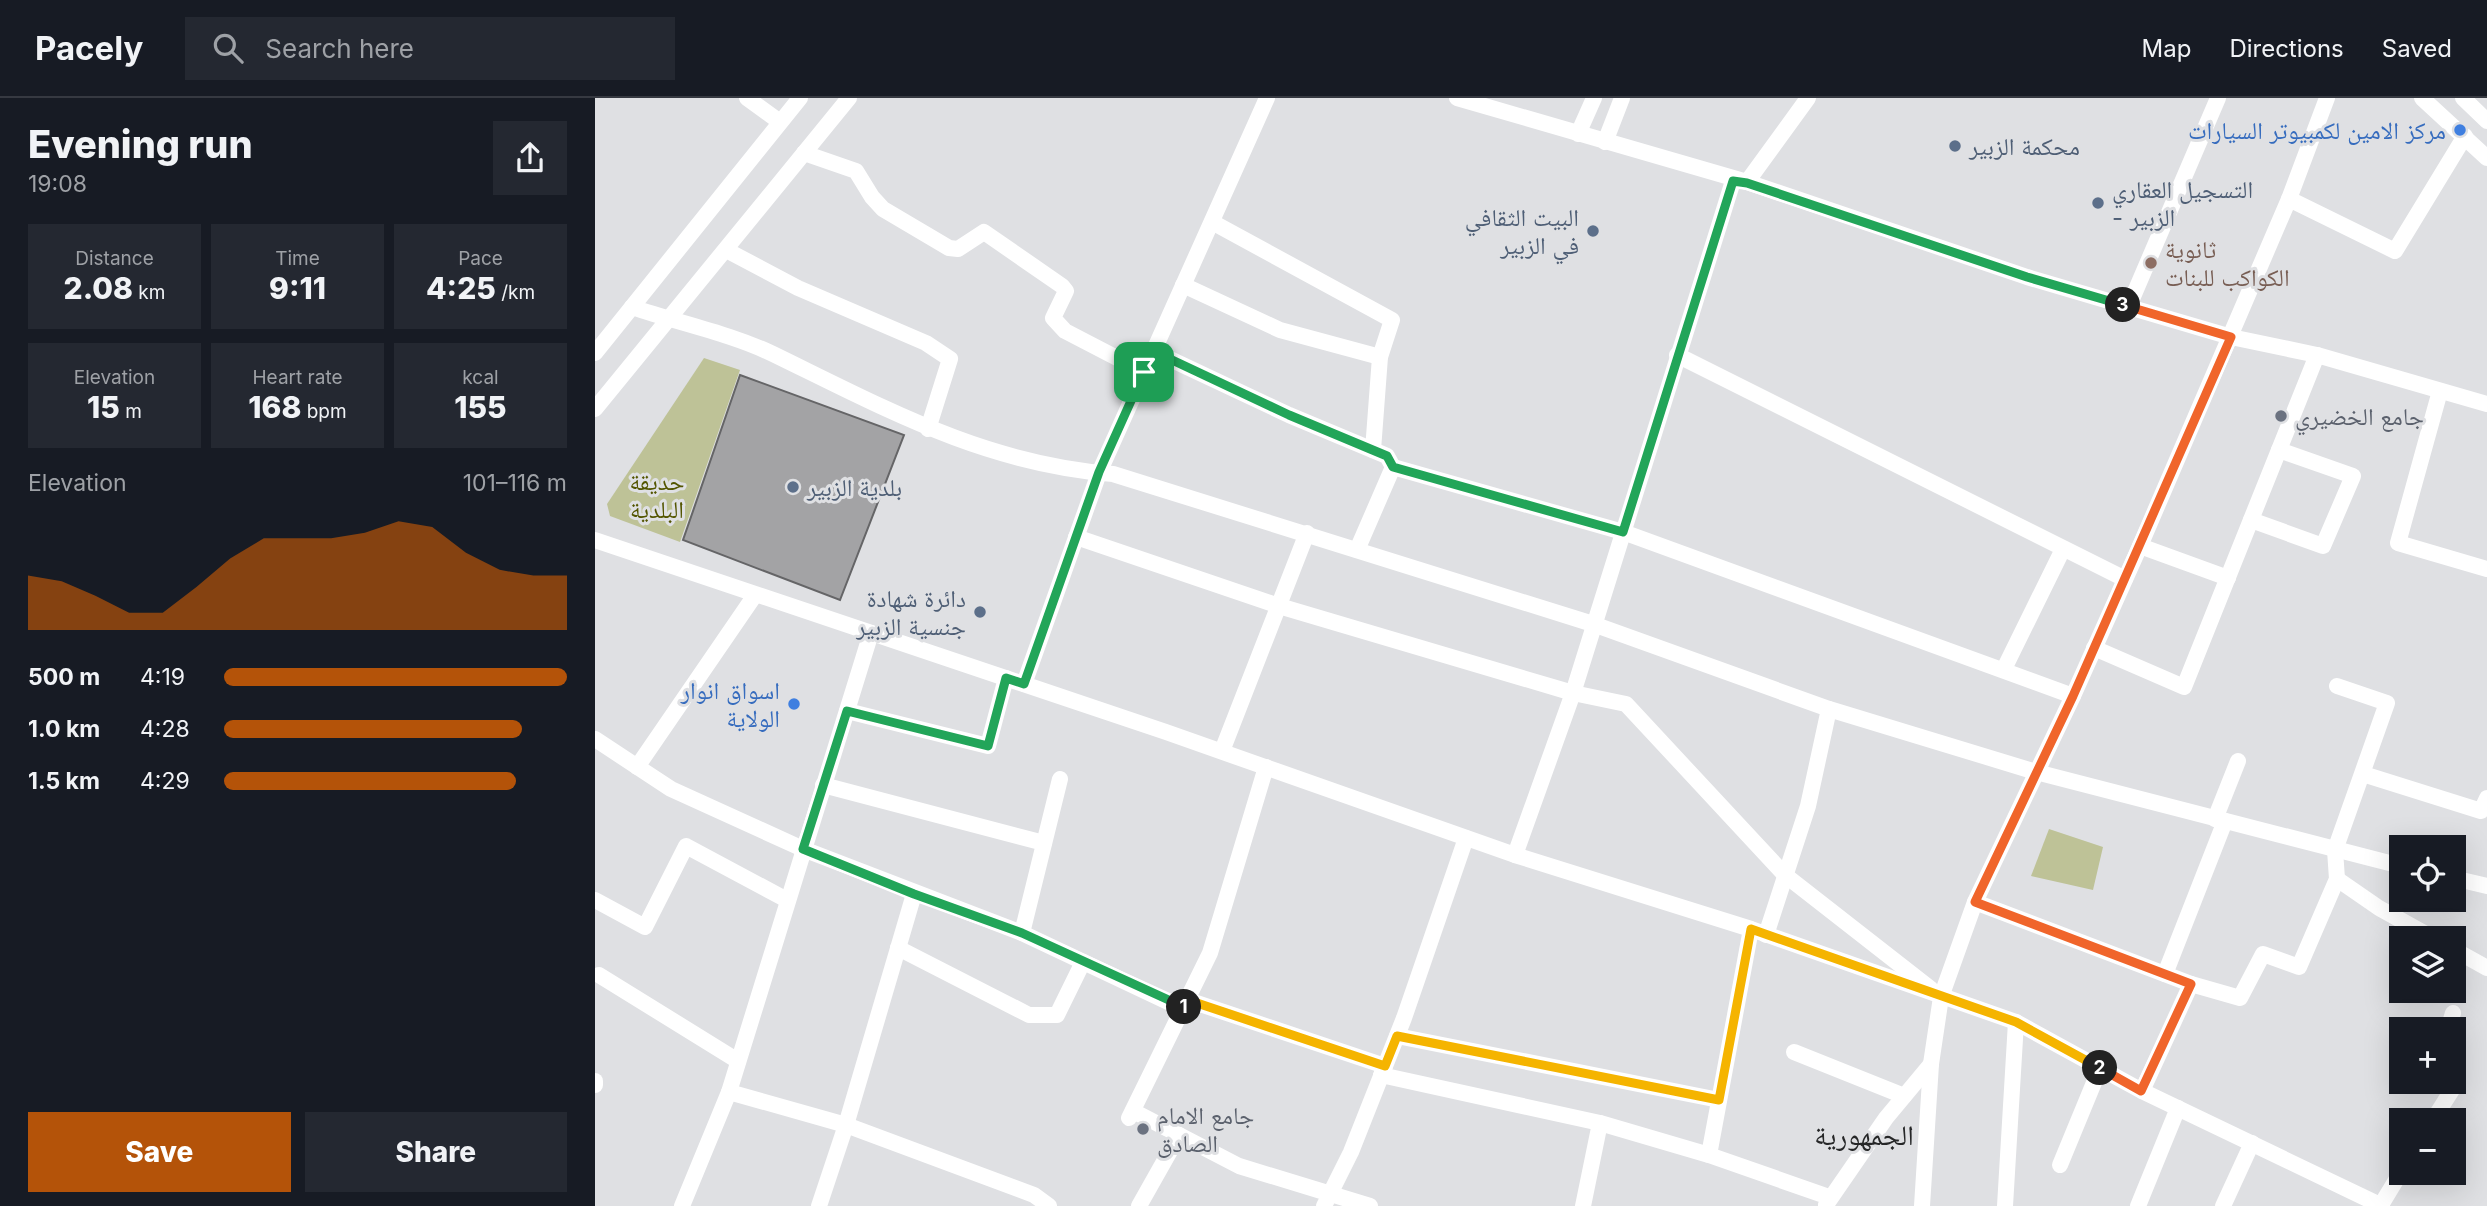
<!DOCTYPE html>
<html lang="en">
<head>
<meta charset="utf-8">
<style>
	body { margin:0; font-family:Inter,"Noto Naskh Arabic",sans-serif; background:#242831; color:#f1f3f6; height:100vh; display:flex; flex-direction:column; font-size:26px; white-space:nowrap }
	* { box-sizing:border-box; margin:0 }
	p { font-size:23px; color:#9ea1a6 }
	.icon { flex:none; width:38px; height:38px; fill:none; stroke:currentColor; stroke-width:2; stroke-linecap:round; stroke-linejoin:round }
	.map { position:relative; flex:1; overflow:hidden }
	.sheet { display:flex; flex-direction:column; background:#171b24; width:595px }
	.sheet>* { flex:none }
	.buttons { position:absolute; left:1794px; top:737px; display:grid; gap:14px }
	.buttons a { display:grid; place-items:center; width:77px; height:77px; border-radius:0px; background:#171b24; box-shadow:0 7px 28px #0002; font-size:35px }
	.pin { position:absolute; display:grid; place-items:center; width:60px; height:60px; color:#fff; margin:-30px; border-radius:14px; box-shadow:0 4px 10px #0006 }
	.km { position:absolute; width:35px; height:35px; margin:-18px; border-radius:50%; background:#222; color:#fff; font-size:19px; line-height:35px; text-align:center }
	.round { display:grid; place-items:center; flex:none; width:74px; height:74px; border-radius:0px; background:#242831 }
	.overview { display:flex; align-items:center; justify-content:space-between; height:119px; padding:0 28px }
	h1 { font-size:38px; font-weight:800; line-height:52px }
	.stats { display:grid; grid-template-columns:repeat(3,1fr); gap:10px; height:119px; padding:7px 28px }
	.stats div { display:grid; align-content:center; border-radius:0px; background:#242831; text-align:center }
	.stats b { font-size:30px; font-weight:800 }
	.stats small { font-size:19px; font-weight:400 }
	.stats p { font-size:19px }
	.chart { height:196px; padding:14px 28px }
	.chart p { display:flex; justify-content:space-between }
	.chart svg { width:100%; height:126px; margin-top:7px; fill:#b45309; opacity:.7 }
	.action { display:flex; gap:14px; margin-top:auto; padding:14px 28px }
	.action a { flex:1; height:80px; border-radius:0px; background:#b45309; color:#fff; font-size:28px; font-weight:800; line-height:80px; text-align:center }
	.action a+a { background:#242831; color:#f1f3f6 }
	ul { padding:0 28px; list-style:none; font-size:23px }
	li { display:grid; grid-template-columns:112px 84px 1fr; align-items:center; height:52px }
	li i { height:18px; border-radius:9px; background:#b45309 }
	header { display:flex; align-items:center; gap:42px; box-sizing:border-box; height:98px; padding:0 35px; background:#171b24; border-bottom:2px solid #363941 }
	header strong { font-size:33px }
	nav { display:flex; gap:38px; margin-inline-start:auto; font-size:24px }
	.search { width:490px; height:63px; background:#242831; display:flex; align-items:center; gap:18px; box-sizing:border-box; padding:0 24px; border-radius:0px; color:#9ea1a6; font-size:26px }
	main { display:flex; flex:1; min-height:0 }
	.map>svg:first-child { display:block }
	.green { fill:#bec297 }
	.building { fill:#a3a3a5; stroke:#656567; stroke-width:2 }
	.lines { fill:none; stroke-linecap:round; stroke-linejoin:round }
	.minor { stroke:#fff; stroke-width:16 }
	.split-1-casing { stroke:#fff; stroke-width:14 }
	.split-2-casing { stroke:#fff; stroke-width:14 }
	.split-3-casing { stroke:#fff; stroke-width:14 }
	.split-4-casing { stroke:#fff; stroke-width:14 }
	.split-1 { stroke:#22a559; stroke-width:9 }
	.split-2 { stroke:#f5b400; stroke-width:9 }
	.split-3 { stroke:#f0652b; stroke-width:9 }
	.split-4 { stroke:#22a559; stroke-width:9 }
	.shop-dot { fill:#3f7fe0; stroke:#dfe0e3; stroke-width:2.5 }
	.service-dot { fill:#5c6f8a; stroke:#dfe0e3; stroke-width:2.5 }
	.education-dot { fill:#8d6e63; stroke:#dfe0e3; stroke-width:2.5 }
	.worship-dot { fill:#6b7280; stroke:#dfe0e3; stroke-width:2.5 }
	.labels { text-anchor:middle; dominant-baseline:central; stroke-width:6; stroke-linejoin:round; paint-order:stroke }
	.shop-label { font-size:24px; fill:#366cbe; stroke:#dfe0e3; text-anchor:end }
	.service-label { font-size:24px; fill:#4e5e75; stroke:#dfe0e3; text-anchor:start }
	.education-label { font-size:24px; fill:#785e54; stroke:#dfe0e3; text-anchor:start }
	.worship-label { font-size:24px; fill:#5b616d; stroke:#dfe0e3; text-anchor:start }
	.park-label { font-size:24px; fill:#535500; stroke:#dfe0e3 }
	.quarter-label { font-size:28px; fill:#262728; stroke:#dfe0e3 }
</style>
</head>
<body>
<header>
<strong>Pacely</strong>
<div class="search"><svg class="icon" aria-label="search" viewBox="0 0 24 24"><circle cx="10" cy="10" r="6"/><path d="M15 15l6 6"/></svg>Search here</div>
<nav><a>Map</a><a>Directions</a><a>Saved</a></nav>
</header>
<main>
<section class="sheet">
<div class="overview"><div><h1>Evening run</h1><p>19:08</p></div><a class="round"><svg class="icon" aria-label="share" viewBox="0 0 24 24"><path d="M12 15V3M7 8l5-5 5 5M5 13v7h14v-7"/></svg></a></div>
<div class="stats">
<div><p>Distance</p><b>2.08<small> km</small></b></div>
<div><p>Time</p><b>9:11</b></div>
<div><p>Pace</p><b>4:25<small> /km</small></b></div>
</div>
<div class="stats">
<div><p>Elevation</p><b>15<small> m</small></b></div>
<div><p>Heart rate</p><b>168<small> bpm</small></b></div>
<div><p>kcal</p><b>155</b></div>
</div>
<div class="chart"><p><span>Elevation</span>101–116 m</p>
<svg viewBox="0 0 160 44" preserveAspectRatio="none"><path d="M0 44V25L10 27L20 32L30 38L40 38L50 29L60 19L70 12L80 12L90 12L100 10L110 6L120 8L130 17L140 23L150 25L160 25V44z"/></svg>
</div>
<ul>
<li><b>500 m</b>4:19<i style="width:100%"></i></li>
<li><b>1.0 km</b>4:28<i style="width:87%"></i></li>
<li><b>1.5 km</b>4:29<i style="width:85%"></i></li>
</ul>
<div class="action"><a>Save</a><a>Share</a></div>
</section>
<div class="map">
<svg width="1892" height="1108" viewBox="0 0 1892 1108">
	<rect width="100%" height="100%" fill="#dfe0e3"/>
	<g class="green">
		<polygon points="109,260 145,272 85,444 15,418 12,406"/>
		<polygon points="1454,731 1508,749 1498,792 1436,778"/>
	</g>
	<polygon class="building" points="145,277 309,337 245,502 88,442"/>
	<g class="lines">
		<g class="minor">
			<polyline points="152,0 185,24"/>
			<polyline points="862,0 1152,84 1432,179 1636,239 1722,257 1892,306"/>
			<polyline points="1827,0 1892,60"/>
			<polyline points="1868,0 1892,23"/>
			<polyline points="983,36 999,0"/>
			<polyline points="1010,44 1027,0"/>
			<polyline points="209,55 261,73 277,99 288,111 354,150 363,151 389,134 467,188 471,193 458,220 470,233 549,274"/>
			<polyline points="1152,84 1213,0"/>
			<polyline points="1694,101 1800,153 1870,38"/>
			<polyline points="617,124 797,222 785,259 778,352"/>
			<polyline points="133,153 203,190 331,245 355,261 333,331"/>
			<polyline points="588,187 685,232 785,259"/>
			<polyline points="1534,208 1623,0"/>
			<path d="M 37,209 C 83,225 134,235 178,256 C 291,311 390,366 518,376 L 998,526 L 1234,611 L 1441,674 L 1806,768"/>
			<polyline points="558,253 694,317 792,358 798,369 762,452"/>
			<polyline points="0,255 205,0"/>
			<polyline points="1082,257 1530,481"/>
			<polyline points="1845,293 1803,445 1892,471"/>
			<polyline points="0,311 254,0"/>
			<polyline points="798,369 1028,434 1478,598"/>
			<polyline points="1656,422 1728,448 1758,378 1684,352"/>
			<polyline points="481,439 684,508 978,595 1031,606 1190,777 1336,891"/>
			<polyline points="0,442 571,634 920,757 1156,831 1421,924 1547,993 1787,1108"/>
			<polyline points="1545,448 1633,480"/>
			<polyline points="1499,550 1589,589 1722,257"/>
			<polyline points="1409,571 1468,451"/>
			<polyline points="429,586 504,375 672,0"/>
			<polyline points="252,613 393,648 411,580"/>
			<polyline points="0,641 76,691 208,751 427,835 588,911"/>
			<polyline points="627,653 712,435"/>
			<polyline points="42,669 160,497"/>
			<polyline points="1768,676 1886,713 1892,700"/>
			<polyline points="228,687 449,745"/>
			<polyline points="1620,721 1643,663"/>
			<polyline points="920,757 978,595 1138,83"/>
			<polyline points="1858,780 1892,788"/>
			<polyline points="1742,781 1784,810 1838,840"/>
			<polyline points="0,802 50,829 91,748 192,802"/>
			<polyline points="1380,804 1596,886 1645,900 1668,856 1704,869 1742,781 1740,752 1792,605 1742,588"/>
			<polyline points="427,835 465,681"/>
			<polyline points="1171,837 1213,708 1234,611"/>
			<polyline points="303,850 434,917 462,917 488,864"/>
			<polyline points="1858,851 1892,870"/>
			<polyline points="1570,876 1630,723"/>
			<polyline points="4,877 143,963"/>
			<polyline points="593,902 790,968"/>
			<polyline points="1853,931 1858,915"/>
			<polyline points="802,938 1124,1002"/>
			<polyline points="1199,954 1309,998"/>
			<polyline points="786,977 1005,1025 1114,1057 1234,1099"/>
			<polyline points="0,983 0,987"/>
			<polyline points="1837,984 1857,992 1838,1022"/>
			<polyline points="1547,993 1596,886"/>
			<polyline points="134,994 251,1027 439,1097 454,1108"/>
			<polyline points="538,1013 644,1068 775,1108"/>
			<polyline points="534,1020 615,855 671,669"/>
			<polyline points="1114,1057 1156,831"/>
			<polyline points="1465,1067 1505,970"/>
			<polyline points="1231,1107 1291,1020 1336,966"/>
			<polyline points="1786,1107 1806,1074"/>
			<polyline points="87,1108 134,994 276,535"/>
			<polyline points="224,1108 251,1027 319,796"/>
			<polyline points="544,1108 584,1037"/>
			<polyline points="729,1108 756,1054 809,920 871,740"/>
			<polyline points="988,1108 1005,1025"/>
			<polyline points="1327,1108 1336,966 1346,899 1380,804 1478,598 1545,448 1694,101 1732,0"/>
			<polyline points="1410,1108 1421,924"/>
			<polyline points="1543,1108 1583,1010"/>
			<polyline points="1628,1108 1657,1045"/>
		</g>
	</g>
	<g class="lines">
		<g class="split-1-casing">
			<polyline id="split-1" points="549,274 504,374 429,586 411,580 393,648 252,613 208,751 319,796 427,835 589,909"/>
		</g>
		<g class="split-2-casing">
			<polyline id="split-2" points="589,909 593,902 790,968 802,938 1124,1002 1156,831 1421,924 1505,970"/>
		</g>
		<g class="split-3-casing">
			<polyline id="split-3" points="1505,970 1546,993 1596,886 1380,804 1478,598 1636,239 1528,207"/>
		</g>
		<g class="split-4-casing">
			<polyline id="split-4" points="549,274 558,253 694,317 792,358 798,369 1028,434 1138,83 1152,85 1432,179 1528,207"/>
		</g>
		<use href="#split-1" class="split-1"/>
		<use href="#split-2" class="split-2"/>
		<use href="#split-3" class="split-3"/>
		<use href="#split-4" class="split-4"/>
	</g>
	<g class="shop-dot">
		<circle cx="1865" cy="32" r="7"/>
		<circle cx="199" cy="606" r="7"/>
	</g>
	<g class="service-dot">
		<circle cx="1360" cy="48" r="7"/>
		<circle cx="1503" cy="105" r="7"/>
		<circle cx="998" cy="133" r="7"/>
		<circle cx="198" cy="389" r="7"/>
		<circle cx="385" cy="514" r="7"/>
	</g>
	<circle class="education-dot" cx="1556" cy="165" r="7"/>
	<g class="worship-dot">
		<circle cx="1686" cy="318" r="7"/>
		<circle cx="548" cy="1031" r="7"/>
	</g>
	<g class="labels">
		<g class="shop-label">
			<text x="1851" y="32">مركز الامين لكمبيوتر السيارات</text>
			<text x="185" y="592">اسواق انوار<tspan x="185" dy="28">الولاية</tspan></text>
		</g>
		<g class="service-label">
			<text x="1374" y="48">محكمة الزبير</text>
			<text x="1517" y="91">التسجيل العقاري<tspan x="1517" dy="28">- الزبير</tspan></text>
			<text x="984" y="119" text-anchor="end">البيت الثقافي<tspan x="984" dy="28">في الزبير</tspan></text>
			<text x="212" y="389">بلدية الزبير</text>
			<text x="371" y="500" text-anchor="end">دائرة شهادة<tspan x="371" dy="28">جنسية الزبير</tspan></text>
		</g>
		<g class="education-label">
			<text x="1570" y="151">ثانوية<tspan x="1570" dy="28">الكواكب للبنات</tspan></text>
		</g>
		<g class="worship-label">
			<text x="1700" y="318">جامع الخضيري</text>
			<text x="562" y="1017">جامع الامام<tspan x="562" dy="28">الصادق</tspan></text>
		</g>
		<g class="park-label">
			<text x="62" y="383">حديقة<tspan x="62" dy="28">البلدية</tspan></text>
		</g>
		<g class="quarter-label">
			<text x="1269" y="1037">الجمهورية</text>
		</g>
	</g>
</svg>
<div class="buttons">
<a><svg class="icon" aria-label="locate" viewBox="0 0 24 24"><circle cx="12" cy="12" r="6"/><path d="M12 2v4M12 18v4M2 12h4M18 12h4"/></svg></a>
<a><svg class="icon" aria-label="layers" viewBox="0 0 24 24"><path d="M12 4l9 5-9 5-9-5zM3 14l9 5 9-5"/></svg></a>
<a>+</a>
<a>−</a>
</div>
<div class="pin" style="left:549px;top:274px;background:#1e9e55"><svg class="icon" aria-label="arrive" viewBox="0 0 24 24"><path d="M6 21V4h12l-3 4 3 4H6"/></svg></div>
<b class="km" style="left:589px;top:909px">1</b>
<b class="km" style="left:1505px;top:970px">2</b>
<b class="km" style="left:1528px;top:207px">3</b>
</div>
</main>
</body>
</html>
